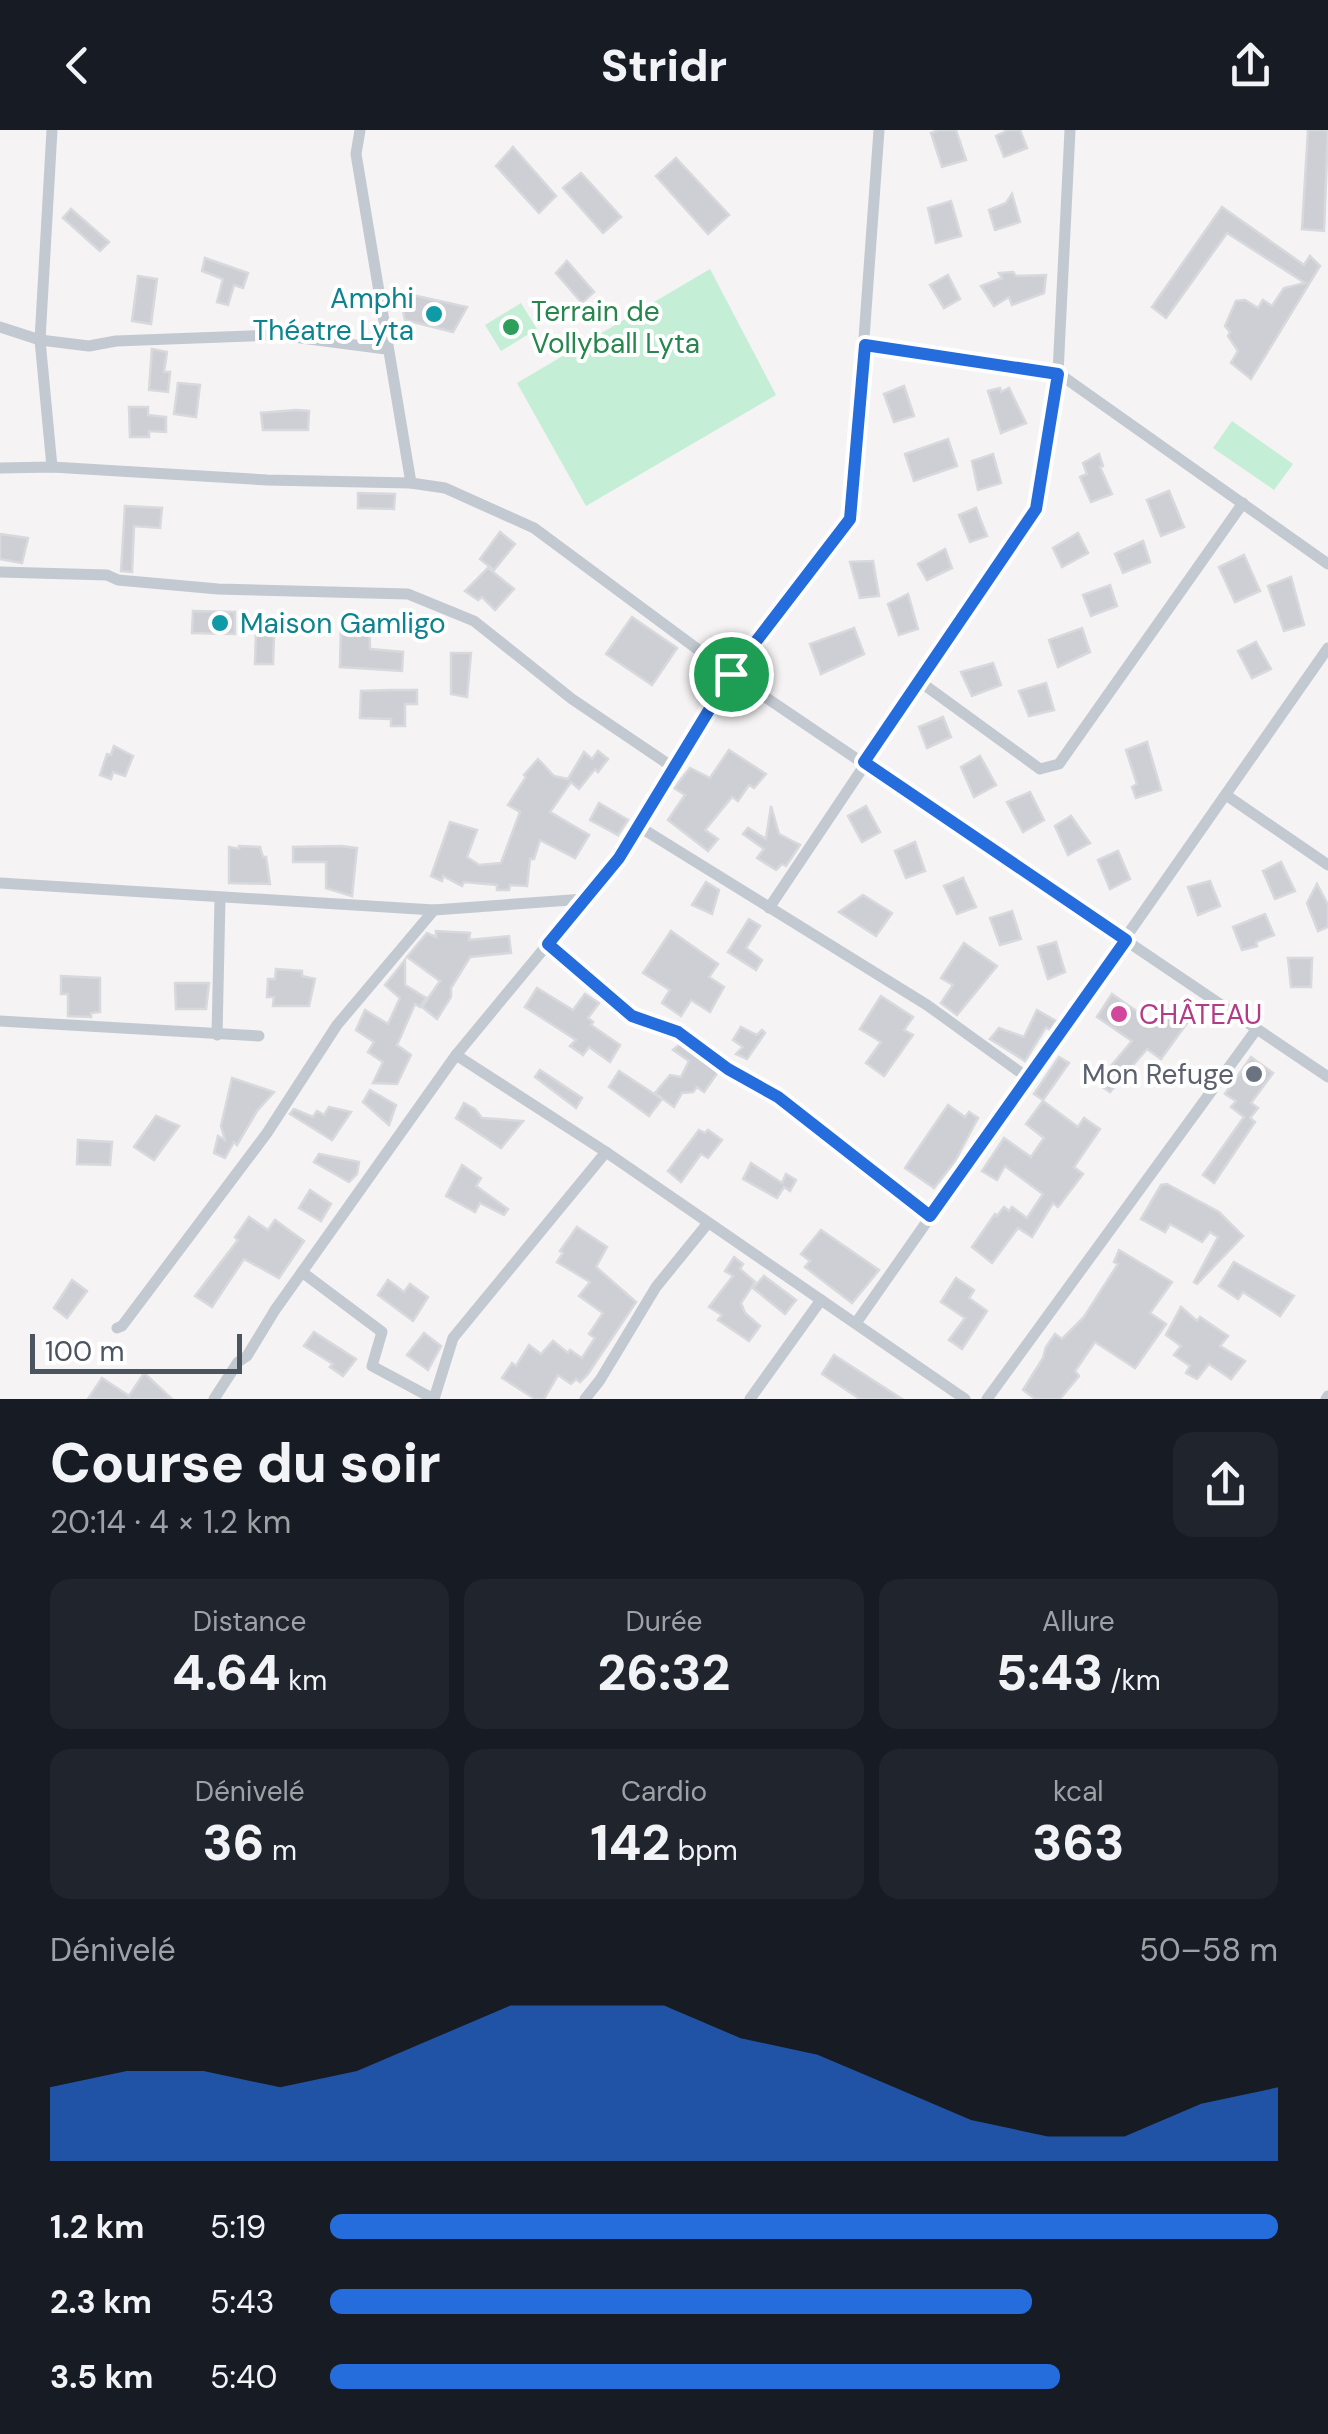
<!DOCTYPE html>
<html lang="fr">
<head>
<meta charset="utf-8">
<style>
	body { margin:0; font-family:"DM Sans",sans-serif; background:#20242c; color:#f1f3f6; height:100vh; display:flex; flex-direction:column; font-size:38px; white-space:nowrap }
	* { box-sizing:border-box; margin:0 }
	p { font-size:32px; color:#9ea1a6 }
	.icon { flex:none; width:55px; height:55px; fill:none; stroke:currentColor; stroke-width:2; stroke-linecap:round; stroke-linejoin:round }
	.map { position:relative; height:1269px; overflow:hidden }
	.details { display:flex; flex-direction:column; background:#171b24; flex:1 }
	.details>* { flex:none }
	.scale { position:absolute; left:30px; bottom:25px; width:212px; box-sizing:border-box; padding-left:10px; border:5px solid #4b5560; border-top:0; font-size:28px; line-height:35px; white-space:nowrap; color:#4b5560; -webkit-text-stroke:8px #fff; paint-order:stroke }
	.pin { position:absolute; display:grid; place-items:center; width:85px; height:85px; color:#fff; margin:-42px; border:5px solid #fff; border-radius:50%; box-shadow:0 2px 10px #0007 }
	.round { display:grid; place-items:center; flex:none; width:105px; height:105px; border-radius:20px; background:#20242c }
	.headline { display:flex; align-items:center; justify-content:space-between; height:170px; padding:0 50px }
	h1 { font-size:55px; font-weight:800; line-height:75px }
	.figures { display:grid; grid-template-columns:repeat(3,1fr); gap:15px; height:170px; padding:10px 50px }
	.figures div { display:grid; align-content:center; border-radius:20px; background:#20242c; text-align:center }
	.figures b { font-size:50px; font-weight:800 }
	.figures small { font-size:28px; font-weight:400 }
	.figures p { font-size:28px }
	.chart { height:280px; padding:20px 50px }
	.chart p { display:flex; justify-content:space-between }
	.chart svg { width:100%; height:180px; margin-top:10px; fill:#256cdc; opacity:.7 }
	ul { padding:0 50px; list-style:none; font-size:32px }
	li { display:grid; grid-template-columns:160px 120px 1fr; align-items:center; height:75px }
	li i { height:25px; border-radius:12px; background:#256cdc }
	header { display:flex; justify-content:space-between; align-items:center; height:130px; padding:0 50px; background:#171b24; font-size:45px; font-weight:800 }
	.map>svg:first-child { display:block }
	.green { fill:#c5eed7 }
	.building { fill:#cdcfd5; stroke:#d7d9dd; stroke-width:2.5 }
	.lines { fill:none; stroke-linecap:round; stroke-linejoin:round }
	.minor { stroke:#c2c9d1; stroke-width:11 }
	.route-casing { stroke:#fff; stroke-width:20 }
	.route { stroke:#256cdc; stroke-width:12 }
	.culture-dot { fill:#0f9aa8; stroke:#fff; stroke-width:4 }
	.leisure-dot { fill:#2e9e5b; stroke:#fff; stroke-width:4 }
	.hotel-dot { fill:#d1479c; stroke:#fff; stroke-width:4 }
	.worship-dot { fill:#6b7280; stroke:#fff; stroke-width:4 }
	.labels { text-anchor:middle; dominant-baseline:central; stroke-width:8; stroke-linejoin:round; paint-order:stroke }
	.culture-label { font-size:28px; fill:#0d838f; stroke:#fff; text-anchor:end }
	.leisure-label { font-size:28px; fill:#27864d; stroke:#fff; text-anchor:start }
	.hotel-label { font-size:28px; fill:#b23c85; stroke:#fff; text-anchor:start }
	.worship-label { font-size:28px; fill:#5b616d; stroke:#fff; text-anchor:end }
</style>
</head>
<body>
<header><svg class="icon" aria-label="back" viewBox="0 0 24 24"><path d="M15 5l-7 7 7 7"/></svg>Stridr<svg class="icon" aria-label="share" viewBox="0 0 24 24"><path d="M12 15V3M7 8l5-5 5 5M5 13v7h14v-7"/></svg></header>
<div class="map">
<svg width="1328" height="1269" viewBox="0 0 1328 1269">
	<rect width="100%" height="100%" fill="#f5f3f3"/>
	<g class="green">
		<polygon points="710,139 776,265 586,376 517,253"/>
		<polygon points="521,173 537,199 501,221 485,195"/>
		<polygon points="1232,291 1293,334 1274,360 1213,318"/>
	</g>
	<g class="building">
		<polygon points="939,0 956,0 966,30 942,37 931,3"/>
		<polygon points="1008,0 1020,0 1027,18 1004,27 996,6"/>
		<polygon points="1308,0 1328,0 1324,101 1302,99"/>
		<polygon points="513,17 556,66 539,83 496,36"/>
		<polygon points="676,28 729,85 708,104 656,46"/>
		<polygon points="581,43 621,87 603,103 563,58"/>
		<polygon points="1012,64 1020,92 995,100 989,80 1006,73"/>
		<polygon points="951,71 961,106 936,113 928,78"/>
		<polygon points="1222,77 1304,135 1310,126 1320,136 1251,249 1231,233 1238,221 1228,206 1230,202 1225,196 1236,171 1245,170 1258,178 1263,170 1272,176 1284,158 1305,153 1227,103 1166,188 1152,177"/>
		<polygon points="71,79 109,112 100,121 63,88"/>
		<polygon points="205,128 248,143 243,158 234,155 228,175 217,172 223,149 202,141"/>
		<polygon points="567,131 594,162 582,173 556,143"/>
		<polygon points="1013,142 1016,146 1046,145 1044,163 1012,175 1009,167 994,176 981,156 1002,148 999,143"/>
		<polygon points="948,145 960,169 944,178 930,155"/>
		<polygon points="138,146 157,149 151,194 132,191"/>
		<polygon points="399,162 467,177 453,202 405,190"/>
		<polygon points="152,219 167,222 164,242 170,242 168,262 149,260"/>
		<polygon points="178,253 200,255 196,287 174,284"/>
		<polygon points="904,256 914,286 894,292 884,264"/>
		<polygon points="1000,258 1001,262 1009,258 1026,293 1001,303 988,261"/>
		<polygon points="129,277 148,277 148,285 166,287 166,302 149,301 149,307 130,307"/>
		<polygon points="296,280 309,281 308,300 263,300 261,283"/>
		<polygon points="948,309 957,336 914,351 905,324"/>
		<polygon points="993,324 1001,353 978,360 972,331"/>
		<polygon points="1099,324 1103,336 1100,337 1112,364 1091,372 1080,347 1087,344 1083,333"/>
		<polygon points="1169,361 1184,397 1161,406 1147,370"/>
		<polygon points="358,363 395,364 394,379 358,378"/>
		<polygon points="125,376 162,378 160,398 134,396 132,442 121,441"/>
		<polygon points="976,378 987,406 970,412 959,385"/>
		<polygon points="500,402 515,414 494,440 480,429"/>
		<polygon points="1078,403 1088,423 1062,437 1053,418"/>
		<polygon points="0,404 28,408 22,433 0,429"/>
		<polygon points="1143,411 1150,432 1123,443 1115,424"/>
		<polygon points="945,419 952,438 927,450 918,434"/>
		<polygon points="1244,425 1260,461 1235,472 1219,437"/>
		<polygon points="873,431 879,466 860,468 850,432"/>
		<polygon points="488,438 514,459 495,480 482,467 478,470 465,461"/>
		<polygon points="1291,447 1304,495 1284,501 1268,456"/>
		<polygon points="1110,455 1117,476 1091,486 1083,465"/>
		<polygon points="908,464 918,499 899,505 888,474"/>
		<polygon points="193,481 235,482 235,504 192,503"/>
		<polygon points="632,487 677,518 652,555 606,524"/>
		<polygon points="341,493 369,493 370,519 403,522 402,541 340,537"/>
		<polygon points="854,498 864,524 821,544 810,514"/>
		<polygon points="1082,498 1090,522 1058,537 1049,510"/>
		<polygon points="256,504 274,505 273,534 255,534"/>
		<polygon points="1256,512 1271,539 1252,548 1238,521"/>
		<polygon points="451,523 471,523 467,567 451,564"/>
		<polygon points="993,533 1001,555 972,566 961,542"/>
		<polygon points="1046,553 1054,580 1029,586 1019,561"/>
		<polygon points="392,560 417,560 417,574 405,574 405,596 391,596 391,589 360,588 361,561"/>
		<polygon points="943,587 951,607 927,618 919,597"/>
		<polygon points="1147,612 1161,660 1136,668 1132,657 1137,654 1126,620"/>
		<polygon points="114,616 133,626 125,646 113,642 111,649 100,645 107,624 111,625"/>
		<polygon points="729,620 766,644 754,658 749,655 738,671 732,667 705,700 718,709 708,721 668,690 685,665 674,658 690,638 710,648"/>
		<polygon points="598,621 608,629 598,642 595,639 579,659 571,652 550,682 589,705 575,728 540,710 534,729 530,729 527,756 510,755 509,760 497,760 497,755 464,752 462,756 443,746 442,751 431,746 450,692 477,700 467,727 479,735 501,733 520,682 508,675 526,647 524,645 538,629 554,646 568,649 584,622 592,629"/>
		<polygon points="980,626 996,655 974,667 961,637"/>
		<polygon points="1030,662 1044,690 1023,702 1007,672"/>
		<polygon points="599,673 628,690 618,705 590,690"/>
		<polygon points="771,676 779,704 800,715 786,736 782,734 776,740 757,728 764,719 743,704 748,698 766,709"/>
		<polygon points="866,676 880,702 862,712 848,686"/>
		<polygon points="1071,686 1090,713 1068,725 1055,696"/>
		<polygon points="915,712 925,741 906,748 895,721"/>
		<polygon points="239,716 260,717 263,727 266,727 270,754 229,753 229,717 239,719"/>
		<polygon points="341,716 357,718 352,766 326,758 326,732 293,732 293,717"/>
		<polygon points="1118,721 1130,749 1110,759 1098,730"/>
		<polygon points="1281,732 1295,761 1275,769 1263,741"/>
		<polygon points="963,748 976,777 957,784 944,756"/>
		<polygon points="1210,751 1220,776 1198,785 1188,757"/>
		<polygon points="706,752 719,760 712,784 692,775"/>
		<polygon points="1317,754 1328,775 1328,797 1318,801 1307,773"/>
		<polygon points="863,765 892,783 876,806 839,782"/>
		<polygon points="1012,781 1021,809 1000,815 990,788"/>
		<polygon points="1265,784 1274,805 1256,812 1257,816 1242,820 1233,797"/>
		<polygon points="749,789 760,796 746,818 762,830 756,840 728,822"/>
		<polygon points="436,801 470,803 469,810 509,806 511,823 470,827 451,858 451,867 437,889 422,877 440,851 407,827 427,803 436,807"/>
		<polygon points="671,801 718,834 709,847 724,857 710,882 691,870 681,886 662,873 670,860 643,843"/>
		<polygon points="1056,812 1065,842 1048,849 1038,817"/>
		<polygon points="964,813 997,836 957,885 941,873 953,855 941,848"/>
		<polygon points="1288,828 1312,828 1311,857 1291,857"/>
		<polygon points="405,830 405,855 426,868 420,877 415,874 397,915 411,925 397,954 373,953 383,932 368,922 374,912 356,900 365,880 388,894 400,868 385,855"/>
		<polygon points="276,839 302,841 302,846 315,849 309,876 273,876 274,867 267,867 268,849 275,849"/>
		<polygon points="61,846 100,848 100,882 91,883 91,887 68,886 68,864 61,864"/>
		<polygon points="175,853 209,853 206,879 176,879"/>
		<polygon points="537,858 573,880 585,864 599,873 588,888 593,892 591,895 620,915 610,932 589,917 583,925 570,916 576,910 525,877"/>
		<polygon points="1112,864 1152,892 1163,876 1187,893 1161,929 1147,919 1110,962 1104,958 1117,938 1111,936 1132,911 1097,887"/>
		<polygon points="881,866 913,887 904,900 913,905 884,946 866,933 881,912 860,899"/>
		<polygon points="1037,880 1056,891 1050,900 1046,897 1025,931 990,909 999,898 1024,907"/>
		<polygon points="741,897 757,905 762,900 765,903 747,929 736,924 743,917 733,910"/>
		<polygon points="680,914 718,942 704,962 697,957 693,962 682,963 674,977 655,963 670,945 681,947 689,931 673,920"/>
		<polygon points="1059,927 1069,933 1043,970 1034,964"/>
		<polygon points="1251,927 1273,943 1251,973 1258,978 1250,988 1255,992 1214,1053 1203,1045 1244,987 1231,977 1236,971 1225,964"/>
		<polygon points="540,940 582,968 576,978 535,947"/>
		<polygon points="619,941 662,969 649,986 609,957"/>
		<polygon points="232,948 274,962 257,981 237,1015 234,1012 225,1028 214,1023 218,1006 225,1010 221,996"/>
		<polygon points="370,960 396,975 389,995 363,972"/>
		<polygon points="1043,971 1078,997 1084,988 1100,999 1074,1037 1083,1044 1058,1077 1053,1073 1032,1107 1018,1098 992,1133 972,1117 995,1084 997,1086 1004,1077 1009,1081 1012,1077 1027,1088 1043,1064 1005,1036 997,1050 982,1041 1004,1008 1031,1027 1044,1008 1026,994"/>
		<polygon points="464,973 475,979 482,988 523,991 501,1018 456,988"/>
		<polygon points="948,975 965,987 969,982 978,988 955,1031 934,1058 905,1038"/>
		<polygon points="329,977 351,982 332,1010 290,984 294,979 313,987 317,981 324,985"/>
		<polygon points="156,986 179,996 154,1030 134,1017"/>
		<polygon points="699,1000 705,1003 708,1000 722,1010 708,1028 701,1024 681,1052 668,1041"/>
		<polygon points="78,1010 112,1012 110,1035 77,1034"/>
		<polygon points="319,1024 359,1032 357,1044 349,1052 314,1032"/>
		<polygon points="751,1033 782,1053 786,1044 796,1050 790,1061 784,1057 777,1068 743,1049"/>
		<polygon points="462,1035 481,1048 476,1056 508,1079 504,1085 480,1073 475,1082 446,1066"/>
		<polygon points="1167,1054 1219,1082 1243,1106 1197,1154 1194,1152 1218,1107 1210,1102 1202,1112 1170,1094 1165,1102 1141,1089 1161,1055"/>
		<polygon points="310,1060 331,1074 321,1091 299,1078"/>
		<polygon points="249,1087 268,1100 275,1090 304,1111 279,1148 244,1129 212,1177 195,1166 238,1110 235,1107"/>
		<polygon points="577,1097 607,1117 596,1137 636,1172 588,1244 580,1252 576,1249 571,1254 558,1245 544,1269 535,1269 502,1248 512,1233 516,1236 529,1215 541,1224 553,1211 568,1223 570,1220 582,1228 595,1208 589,1204 603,1183 579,1166 590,1152 557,1132 563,1123 560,1121"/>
		<polygon points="821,1100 879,1140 852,1173 805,1137 810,1131 801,1124"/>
		<polygon points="1119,1120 1172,1152 1150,1183 1166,1194 1135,1238 1095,1212 1075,1241 1079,1246 1060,1269 1035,1269 1023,1260 1043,1228 1046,1217 1055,1204 1062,1209 1084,1187 1118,1134 1114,1132"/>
		<polygon points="734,1127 743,1134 740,1139 755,1152 741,1173 745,1183 760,1196 749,1211 718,1190 722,1185 709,1177 733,1146 725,1141"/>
		<polygon points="1234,1132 1294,1166 1280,1186 1243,1162 1238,1169 1219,1156"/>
		<polygon points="764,1146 796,1170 785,1184 753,1158"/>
		<polygon points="956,1148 974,1160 969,1168 987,1181 962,1219 949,1210 965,1188 941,1172"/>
		<polygon points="72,1150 87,1161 67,1188 54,1178"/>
		<polygon points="388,1150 404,1162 410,1154 428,1167 413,1191 378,1165"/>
		<polygon points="1181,1177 1197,1191 1200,1187 1228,1206 1220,1216 1245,1231 1231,1249 1209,1234 1197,1249 1186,1243 1190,1236 1174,1225 1181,1216 1166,1205"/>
		<polygon points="314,1202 356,1229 343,1246 330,1237 333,1234 304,1216"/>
		<polygon points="424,1203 441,1216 428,1240 407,1225"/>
		<polygon points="834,1225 902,1269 860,1269 822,1244"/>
		<polygon points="144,1243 172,1269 88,1269 102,1248 129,1266"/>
	</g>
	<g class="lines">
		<g class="minor">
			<polyline points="52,0 40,210 52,337"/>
			<polyline points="360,0 356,24 411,353"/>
			<polyline points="0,197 40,210 89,216 116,211 278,205 386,219"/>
			<polyline points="865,215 1058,243 1328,434"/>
			<polyline points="0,338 52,337 267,350 411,353 445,358 534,398 731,544 1328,947"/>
			<polyline points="0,442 107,445 118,450 218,459 408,464 474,491 572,569 674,638"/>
			<polyline points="919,551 1040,639 1059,634 1243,373"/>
			<polyline points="1226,665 1328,735"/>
			<polyline points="638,696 927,875 1028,948"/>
			<polyline points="0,753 434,780 585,769"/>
			<polyline points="769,778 1036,379 1058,243 1070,0"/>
			<polyline points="548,814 632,886 679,902 729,939 778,967 930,1086"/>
			<polyline points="0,891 259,906"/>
			<polyline points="217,905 220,769"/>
			<polyline points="456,925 606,1022 965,1269"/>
			<polyline points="302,1142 382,1202 372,1236 434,1269"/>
			<polyline points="856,1193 1328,518"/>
			<polyline points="117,1198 122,1196 267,1003 337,895 434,780"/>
			<polyline points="214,1269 238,1232 247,1226 275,1180 456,925 619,728 731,544 851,389 879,0"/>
			<polyline points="434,1269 453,1208 606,1022"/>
			<polyline points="585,1269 600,1250 656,1157 708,1093"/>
			<polyline points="750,1269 821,1170"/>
			<polyline points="987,1269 1256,900"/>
			<polyline points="1326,1269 1328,1266"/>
		</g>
	</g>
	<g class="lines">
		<g class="route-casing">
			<polygon id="route" points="865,215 1058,244 1036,379 864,632 1126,810 930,1086 778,967 728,939 678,902 632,886 548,814 619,728 731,544 850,389"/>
		</g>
		<use href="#route" class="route"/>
	</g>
	<g class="culture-dot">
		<circle cx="434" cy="184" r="10"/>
		<circle cx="220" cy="493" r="10"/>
	</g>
	<circle class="leisure-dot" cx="511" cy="197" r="10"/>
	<circle class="hotel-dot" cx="1119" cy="884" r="10"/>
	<circle class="worship-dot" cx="1254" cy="944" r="10"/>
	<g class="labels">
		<g class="culture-label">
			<text x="414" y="168">Amphi<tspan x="414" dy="32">Théatre Lyta</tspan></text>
			<text x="240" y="493" text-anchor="start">Maison Gamligo</text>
		</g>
		<g class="leisure-label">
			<text x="531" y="181">Terrain de<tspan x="531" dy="32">Vollyball Lyta</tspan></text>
		</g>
		<g class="hotel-label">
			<text x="1139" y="884">CHÂTEAU</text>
		</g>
		<g class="worship-label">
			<text x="1234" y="944">Mon Refuge</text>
		</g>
	</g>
</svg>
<div class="scale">100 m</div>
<div class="pin" style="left:731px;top:544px;background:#1e9e55"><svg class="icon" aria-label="arrive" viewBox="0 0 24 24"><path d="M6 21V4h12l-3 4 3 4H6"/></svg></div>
</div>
<section class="details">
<div class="headline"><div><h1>Course du soir</h1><p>20:14 · 4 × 1.2 km</p></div><a class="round"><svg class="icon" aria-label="share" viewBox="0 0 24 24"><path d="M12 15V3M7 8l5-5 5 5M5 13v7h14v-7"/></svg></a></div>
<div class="figures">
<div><p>Distance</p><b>4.64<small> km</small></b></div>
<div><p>Durée</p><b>26:32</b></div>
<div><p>Allure</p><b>5:43<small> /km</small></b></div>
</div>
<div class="figures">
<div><p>Dénivelé</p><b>36<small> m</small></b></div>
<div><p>Cardio</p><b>142<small> bpm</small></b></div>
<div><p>kcal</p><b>363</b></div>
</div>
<div class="chart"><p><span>Dénivelé</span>50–58 m</p>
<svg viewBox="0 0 160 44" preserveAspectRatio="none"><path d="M0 44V26L10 22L20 22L30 26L40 22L50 14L60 6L70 6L80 6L90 14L100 18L110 26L120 34L130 38L140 38L150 30L160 26V44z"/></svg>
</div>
<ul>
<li><b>1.2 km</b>5:19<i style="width:100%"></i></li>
<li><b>2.3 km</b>5:43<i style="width:74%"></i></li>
<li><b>3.5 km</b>5:40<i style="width:77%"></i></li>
</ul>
</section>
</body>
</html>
